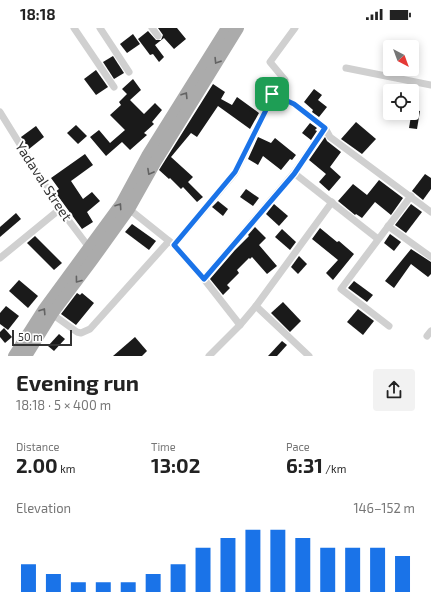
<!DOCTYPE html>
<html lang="en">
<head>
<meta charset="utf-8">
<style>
	body { margin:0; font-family:"Exo 2",sans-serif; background:#f2f2f2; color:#222; height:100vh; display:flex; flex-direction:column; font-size:15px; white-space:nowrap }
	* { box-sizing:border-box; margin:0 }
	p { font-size:13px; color:#767676 }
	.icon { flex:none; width:22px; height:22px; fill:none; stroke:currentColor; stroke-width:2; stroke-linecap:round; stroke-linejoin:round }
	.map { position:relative; height:328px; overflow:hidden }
	.drawer { display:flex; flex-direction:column; background:#fff; flex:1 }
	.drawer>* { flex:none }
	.needle { width:26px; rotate:139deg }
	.controls { position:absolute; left:383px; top:12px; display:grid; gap:8px }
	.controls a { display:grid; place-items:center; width:36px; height:36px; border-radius:4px; background:#fff; box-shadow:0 2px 10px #0003; font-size:20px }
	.scale { position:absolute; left:12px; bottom:10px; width:60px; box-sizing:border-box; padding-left:4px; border:2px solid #333; border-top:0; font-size:11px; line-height:14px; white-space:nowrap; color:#333; -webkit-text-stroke:3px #fff; paint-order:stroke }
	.pin { position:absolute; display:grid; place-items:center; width:34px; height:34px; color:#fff; margin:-17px; border-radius:8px; box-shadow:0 2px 6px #0006 }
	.round { display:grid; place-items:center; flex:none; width:42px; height:42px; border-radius:4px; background:#f2f2f2 }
	.overview { display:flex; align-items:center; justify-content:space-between; height:68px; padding:0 16px }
	h1 { font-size:22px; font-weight:700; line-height:30px }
	.stats { display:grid; grid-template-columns:repeat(3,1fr); gap:6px; height:68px; padding:4px 16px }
	.stats div { display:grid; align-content:center }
	.stats b { font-size:20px; font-weight:700 }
	.stats small { font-size:11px; font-weight:400 }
	.stats p { font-size:11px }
	.chart { height:112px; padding:8px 16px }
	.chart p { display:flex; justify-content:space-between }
	.chart svg { width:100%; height:72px; margin-top:4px; stroke:#1a73e8; stroke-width:6 }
	.status { display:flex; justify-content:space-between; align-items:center; height:28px; padding:0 20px; background:#fff; direction:ltr }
	.status svg { height:11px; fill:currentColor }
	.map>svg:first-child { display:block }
	.building { fill:#1a1a1a }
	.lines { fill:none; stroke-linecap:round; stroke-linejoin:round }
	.service { stroke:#d0d0d0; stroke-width:3.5 }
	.minor { stroke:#d0d0d0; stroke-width:7 }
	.primary { stroke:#ababab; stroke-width:12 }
	.oneway { stroke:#636363 }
	.route-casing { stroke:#fff; stroke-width:8 }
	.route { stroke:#1a73e8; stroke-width:5 }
	.labels { text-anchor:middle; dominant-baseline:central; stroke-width:4; stroke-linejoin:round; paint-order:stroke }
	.street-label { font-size:14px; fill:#333; stroke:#fff }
</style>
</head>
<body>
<div class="status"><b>18:18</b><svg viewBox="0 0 49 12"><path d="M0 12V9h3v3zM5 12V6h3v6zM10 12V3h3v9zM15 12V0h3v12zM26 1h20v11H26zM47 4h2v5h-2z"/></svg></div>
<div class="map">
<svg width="431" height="328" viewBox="0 0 431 328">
	<rect width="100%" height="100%" fill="#fff"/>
	<g class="building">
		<polygon points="158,0 177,0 186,11 174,21 164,10 155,17 164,29 159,34 153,26 150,27 138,11 148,3 156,12 161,12 163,7"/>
		<polygon points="133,6 140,16 127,25 120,16"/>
		<polygon points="113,28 124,45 114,51 103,34"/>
		<polygon points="96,42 108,59 96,67 84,51"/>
		<polygon points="133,51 141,62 130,72 144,86 155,75 162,82 152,94 154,96 144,105 147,107 130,122 122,114 106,128 90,109 99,102 110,115 125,102 110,87 121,77 119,74 127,66 122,61"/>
		<polygon points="213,56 225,64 221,71 232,77 237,69 259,85 250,101 218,78 197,109 191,105 171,129 193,149 188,154 203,169 197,174 183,159 181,161 170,150 169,151 159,142"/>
		<polygon points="314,61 322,67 318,72 327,79 319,89 312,84 313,82 304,74"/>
		<polygon points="412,82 420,83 417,101 409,100"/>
		<polygon points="356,94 376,111 362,126 341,111"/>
		<polygon points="310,95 317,100 315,102 317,103 311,112 302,105"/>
		<polygon points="76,97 87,108 78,116 67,105"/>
		<polygon points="36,98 44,109 29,121 21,109"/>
		<polygon points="258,109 271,115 275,110 296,127 292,132 290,131 281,142 263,128 258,137 248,131"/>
		<polygon points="325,109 327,113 341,124 330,139 341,149 329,163 319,154 326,146 309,132"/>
		<polygon points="85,126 93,137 71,153 83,171 92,164 100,173 87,184 93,194 82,201 55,164 59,161 51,150"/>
		<polygon points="425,146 431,150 431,161 423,172 412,163"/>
		<polygon points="379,152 403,170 391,187 375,174 362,190 356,186 355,187 338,173 353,156 367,167"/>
		<polygon points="246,161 259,170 253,178 240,169"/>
		<polygon points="218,173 228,181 223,188 212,179"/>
		<polygon points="274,176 288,188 279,198 266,186"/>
		<polygon points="411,176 422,184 406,205 395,197"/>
		<polygon points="16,185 21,191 0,209 0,199"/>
		<polygon points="132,196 156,213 149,222 125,204"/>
		<polygon points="255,199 266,210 259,217 277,238 267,246 252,229 250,231 249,230 237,242 239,245 227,257 230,260 223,267 210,251 235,222 249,208 248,207"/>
		<polygon points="320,200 337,214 339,213 354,226 333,252 326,245 338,232 312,211"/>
		<polygon points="282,201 296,214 290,222 275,209"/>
		<polygon points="390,206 401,214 394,223 384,215"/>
		<polygon points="35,208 62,235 54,242 27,215"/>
		<polygon points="411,221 431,234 431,246 428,249 411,236 394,260 385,253"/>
		<polygon points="299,228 307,236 298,246 291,239"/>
		<polygon points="19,252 38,268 28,280 9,263"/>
		<polygon points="354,253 373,267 367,274 348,260"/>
		<polygon points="77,265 80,267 82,265 94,275 76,297 61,286"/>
		<polygon points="283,274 301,293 290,304 271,285"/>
		<polygon points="6,278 19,288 8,302 0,296 0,285"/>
		<polygon points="358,281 374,293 363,307 347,294"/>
		<polygon points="4,300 12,309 5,315 0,309 0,304"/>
		<polygon points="59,306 65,311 54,323 48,318"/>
		<polygon points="135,309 147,323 142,328 113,328"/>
		<polygon points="282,313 287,317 277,328 268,328"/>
	</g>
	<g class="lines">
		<polyline class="service" points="272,66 294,76"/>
		<g class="minor">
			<polyline points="74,0 114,59"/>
			<polyline points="100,0 129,44"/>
			<polyline points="152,0 158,8"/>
			<polyline points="346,40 431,57"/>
			<polyline points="294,76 325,100"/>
			<polyline points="0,84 60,181 91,222"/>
			<polyline points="294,145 378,211"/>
			<polyline points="129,181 174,217 204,251 294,145 325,100 330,109 431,184"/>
			<polyline points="388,198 431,229"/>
			<polyline points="174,217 235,145 267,80 272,66 285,52 270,34 295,0"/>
			<polyline points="0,230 60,181"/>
			<polyline points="204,251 240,297"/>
			<polyline points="256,278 309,328"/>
			<polyline points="52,286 77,304 81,305 90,301 169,213"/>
			<polyline points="389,298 341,261 411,168"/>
			<polyline points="427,308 431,303"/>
			<polyline points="209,328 240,297 256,278 332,174"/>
		</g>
		<g class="primary">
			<polyline points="14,328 44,281 121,176 147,128 227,0"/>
			<polyline points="26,328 52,286 91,234 129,181 156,133 238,0"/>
		</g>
	</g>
	<defs><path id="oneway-chevron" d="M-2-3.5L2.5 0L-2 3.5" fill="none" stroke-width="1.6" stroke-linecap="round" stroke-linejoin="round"/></defs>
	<g class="oneway">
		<use href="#oneway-chevron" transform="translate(217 33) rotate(122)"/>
		<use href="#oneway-chevron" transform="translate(185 67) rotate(-58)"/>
		<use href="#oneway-chevron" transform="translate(150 144) rotate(119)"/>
		<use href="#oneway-chevron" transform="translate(119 178) rotate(-56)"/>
		<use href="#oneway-chevron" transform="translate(78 252) rotate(127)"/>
		<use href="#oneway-chevron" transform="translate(43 283) rotate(-57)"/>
	</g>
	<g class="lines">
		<g class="route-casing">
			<polygon id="route" points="272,66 294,76 325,100 294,146 204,251 174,217 235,144 267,80"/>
		</g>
		<use href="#route" class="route"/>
	</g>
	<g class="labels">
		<g class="street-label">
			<text transform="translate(44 153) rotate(57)">Yadaval Street</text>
		</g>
	</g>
</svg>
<div class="controls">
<a><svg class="needle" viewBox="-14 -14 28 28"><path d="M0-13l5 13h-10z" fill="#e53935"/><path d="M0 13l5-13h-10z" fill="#767676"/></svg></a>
<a><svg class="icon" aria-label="locate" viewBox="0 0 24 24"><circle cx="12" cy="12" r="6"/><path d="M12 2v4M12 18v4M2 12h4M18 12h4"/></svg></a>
</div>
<div class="scale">50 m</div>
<div class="pin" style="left:272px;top:66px;background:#1e9e55"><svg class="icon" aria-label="arrive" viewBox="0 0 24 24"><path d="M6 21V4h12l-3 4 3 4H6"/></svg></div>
</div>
<section class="drawer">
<div class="overview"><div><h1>Evening run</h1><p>18:18 · 5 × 400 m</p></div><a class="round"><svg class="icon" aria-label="share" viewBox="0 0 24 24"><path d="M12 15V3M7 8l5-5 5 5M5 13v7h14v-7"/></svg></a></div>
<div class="stats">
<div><p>Distance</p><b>2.00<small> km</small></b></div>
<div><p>Time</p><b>13:02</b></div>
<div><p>Pace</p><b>6:31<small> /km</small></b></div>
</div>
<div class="chart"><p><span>Elevation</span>146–152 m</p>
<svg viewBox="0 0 160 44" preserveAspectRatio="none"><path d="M5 44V27M15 44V33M25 44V38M35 44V38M45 44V38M55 44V33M65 44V27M75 44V17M85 44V11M95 44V6M105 44V6M115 44V11M125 44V17M135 44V17M145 44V17M155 44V22"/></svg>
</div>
</section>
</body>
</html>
